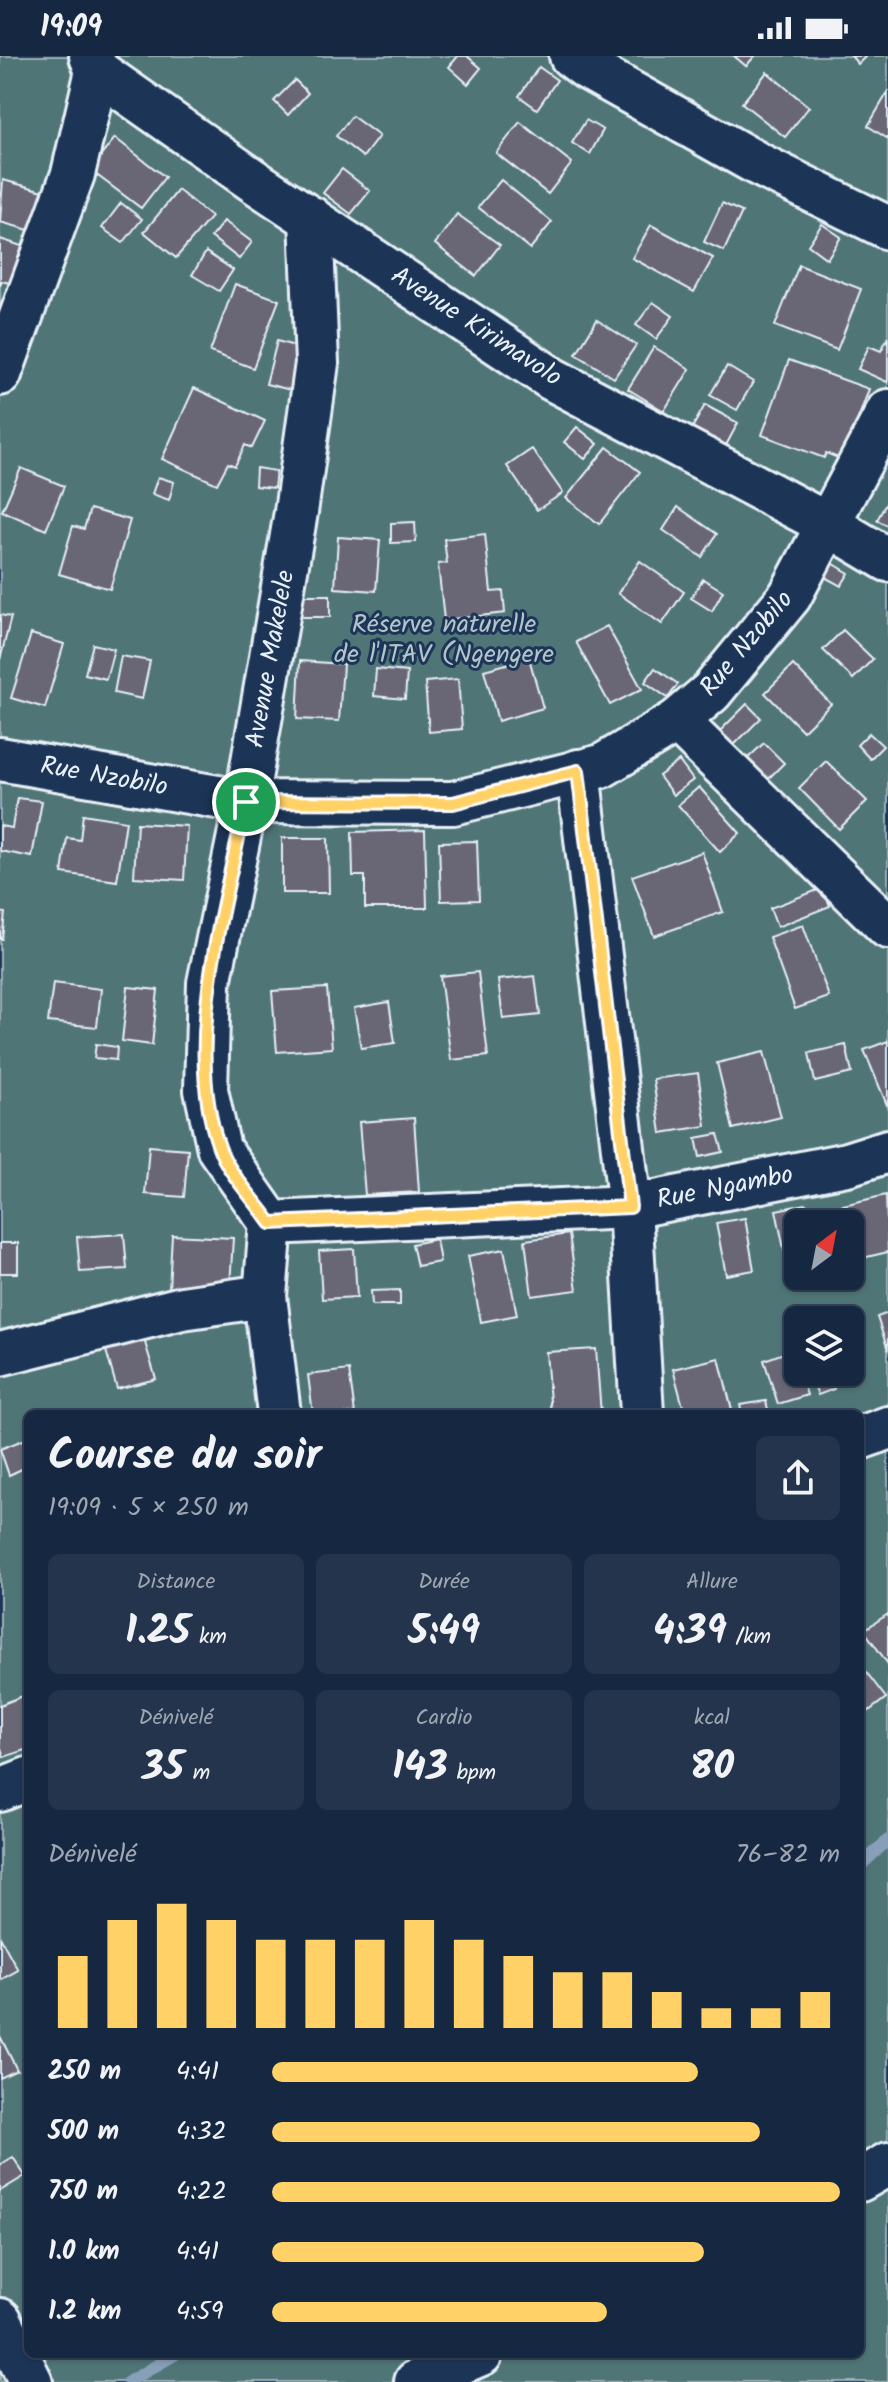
<!DOCTYPE html>
<html lang="fr">
<head>
<meta charset="utf-8">
<style>
	body { margin:0; font-family:Kalam,sans-serif; background:#23344c; color:#f1f3f6; height:100vh; display:flex; flex-direction:column; font-size:30px; white-space:nowrap }
	* { box-sizing:border-box; margin:0 }
	p { font-size:26px; color:#9ea6b1 }
	.icon { flex:none; width:44px; height:44px; fill:none; stroke:currentColor; stroke-width:2; stroke-linecap:round; stroke-linejoin:round }
	.map { position:relative; flex:1; overflow:hidden }
	.sheet { position:absolute; left:24px; top:1354px; width:840px; height:948px; display:flex; flex-direction:column; background:#162841; border-radius:12px; box-shadow:0 2px 6px #0004,0 0 0 2px #35445a }
	.sheet>* { flex:none }
	.needle { width:52px; rotate:32deg }
	.controls { position:absolute; left:784px; top:1154px; display:grid; gap:16px }
	.controls a { display:grid; place-items:center; width:80px; height:80px; border-radius:12px; background:#162841; box-shadow:0 2px 6px #0004,0 0 0 2px #35445a; font-size:40px }
	.pin { position:absolute; display:grid; place-items:center; width:68px; height:68px; color:#fff; margin:-34px; border:4px solid #fff; border-radius:50%; box-shadow:0 2px 8px #0007 }
	.round { display:grid; place-items:center; flex:none; width:84px; height:84px; border-radius:12px; background:#23344c }
	.head { display:flex; align-items:center; justify-content:space-between; height:136px; padding:0 24px }
	h1 { font-size:44px; font-weight:600; line-height:60px }
	.metrics { display:grid; grid-template-columns:repeat(3,1fr); gap:12px; height:136px; padding:8px 24px }
	.metrics div { display:grid; align-content:center; border-radius:12px; background:#23344c; text-align:center }
	.metrics b { font-size:40px; font-weight:600 }
	.metrics small { font-size:22px; font-weight:400 }
	.metrics p { font-size:22px }
	.chart { height:224px; padding:16px 24px }
	.chart p { display:flex; justify-content:space-between }
	.chart svg { width:100%; height:144px; margin-top:8px; stroke:#ffd166; stroke-width:6 }
	ul { padding:0 24px; list-style:none; font-size:26px }
	li { display:grid; grid-template-columns:128px 96px 1fr; align-items:center; height:60px }
	li i { height:20px; border-radius:10px; background:#ffd166 }
	.status { display:flex; justify-content:space-between; align-items:center; height:56px; padding:0 40px; background:#162841; direction:ltr }
	.status svg { height:22px; fill:currentColor }
	.map>svg:first-child { display:block }
	.green { fill:#4f7476; stroke:#9cb2b7; stroke-width:2; fill-rule:evenodd }
	.lines { fill:none; stroke-linecap:round; stroke-linejoin:round }
	.stream { stroke:#879fb8; stroke-width:12 }
	.building { fill:#696674; stroke:#e8f1f8; stroke-width:2 }
	.street-casing { stroke:#e8f1f8; stroke-width:48 }
	.street { stroke:#1d3557; stroke-width:42 }
	.route-casing { stroke:#fff; stroke-width:16 }
	.route { stroke:#ffd166; stroke-width:10 }
	.labels { text-anchor:middle; dominant-baseline:central; stroke-width:6; stroke-linejoin:round; paint-order:stroke }
	.street-label { font-size:26px; fill:#e8f1f8; stroke:#1d3557 }
	.park-label { font-size:26px; fill:#b2c5ca; stroke:#1d3557 }
</style>
</head>
<body>
<div class="status"><b>19:09</b><svg viewBox="0 0 49 12"><path d="M0 12V9h3v3zM5 12V6h3v6zM10 12V3h3v9zM15 12V0h3v12zM26 1h20v11H26zM47 4h2v5h-2z"/></svg></div>
<div class="map">
<svg width="888" height="2326" viewBox="0 0 888 2326">
	<rect width="100%" height="100%" fill="#1d3557"/>
	<filter id="ink" filterUnits="userSpaceOnUse"><feTurbulence type="fractalNoise" baseFrequency=".0125" numOctaves="2"/><feDisplacementMap in="SourceGraphic" scale="16" xChannelSelector="R" yChannelSelector="G"/><feConvolveMatrix kernelMatrix="1 2 1 2 8 2 1 2 1" color-interpolation-filters="sRGB"/></filter>
	<g filter="url(#ink)">
		<path class="green" d="M 0,0 L 888,0 L 888,2326 L 0,2326 ZM 798,1168 L 850,1168 L 850,1220 L 798,1220 ZM 798,1264 L 850,1264 L 850,1316 L 798,1316 ZM 28,1358 L 860,1358 L 860,2298 L 28,2298 Z"/>
		<g class="lines">
			<g class="stream">
				<polyline points="860,1810 888,1784"/>
				<polyline points="128,2326 176,2298"/>
			</g>
		</g>
		<g class="building">
			<polygon points="458,0 467,0 481,12 468,28 449,11"/>
			<polygon points="734,0 755,0 746,10"/>
			<polygon points="851,0 866,0 858,8"/>
			<polygon points="539,11 557,24 537,53 519,40"/>
			<polygon points="767,16 809,51 785,81 742,47"/>
			<polygon points="295,24 308,37 288,59 274,45"/>
			<polygon points="888,36 888,83 868,70"/>
			<polygon points="352,60 379,80 363,101 336,80"/>
			<polygon points="586,64 603,74 590,98 572,87"/>
			<polygon points="520,66 572,107 548,138 496,97"/>
			<polygon points="115,82 165,121 141,152 90,114"/>
			<polygon points="342,113 370,135 351,158 323,137"/>
			<polygon points="3,124 47,136 36,176 0,166"/>
			<polygon points="501,124 552,166 530,193 478,151"/>
			<polygon points="178,134 211,161 176,202 144,176"/>
			<polygon points="121,147 142,163 123,187 102,172"/>
			<polygon points="722,147 742,156 724,195 704,186"/>
			<polygon points="457,158 500,189 476,220 435,188"/>
			<polygon points="224,165 252,186 239,203 211,181"/>
			<polygon points="822,168 841,181 827,203 808,189"/>
			<polygon points="651,169 713,202 694,236 632,202"/>
			<polygon points="0,183 28,192 16,229 2,225 0,230"/>
			<polygon points="206,196 233,214 219,235 192,219"/>
			<polygon points="799,209 861,233 837,294 775,270"/>
			<polygon points="235,228 279,244 253,312 210,296"/>
			<polygon points="653,246 673,260 656,283 636,269"/>
			<polygon points="597,264 636,289 614,322 576,298"/>
			<polygon points="888,281 888,324 887,326 858,313 869,290 881,295"/>
			<polygon points="277,285 301,292 291,334 266,328"/>
			<polygon points="654,291 690,313 664,355 628,333"/>
			<polygon points="789,304 869,333 843,404 826,397 824,402 762,379"/>
			<polygon points="727,310 753,326 737,354 710,339"/>
			<polygon points="194,332 265,365 252,392 245,389 235,410 228,407 217,428 162,403"/>
			<polygon points="705,349 738,367 724,393 691,374"/>
			<polygon points="577,371 598,388 585,403 564,386"/>
			<polygon points="607,391 640,416 599,468 566,442"/>
			<polygon points="532,393 563,437 537,454 507,410"/>
			<polygon points="21,412 64,430 46,474 2,455"/>
			<polygon points="256,412 276,415 274,432 255,430"/>
			<polygon points="158,421 174,426 169,444 152,438"/>
			<polygon points="888,444 888,470 877,464"/>
			<polygon points="678,451 717,478 702,501 663,474"/>
			<polygon points="90,453 130,464 110,533 59,518 73,470 84,473"/>
			<polygon points="415,466 416,486 391,487 391,467"/>
			<polygon points="485,478 491,536 503,535 505,557 444,564 438,508 447,507 444,483"/>
			<polygon points="338,481 380,484 376,535 335,532"/>
			<polygon points="640,505 684,536 662,568 618,537"/>
			<polygon points="829,505 849,517 841,530 821,519"/>
			<polygon points="703,523 723,535 712,555 691,542"/>
			<polygon points="302,539 330,539 330,561 301,561"/>
			<polygon points="0,559 11,561 0,604"/>
			<polygon points="607,570 642,633 610,649 576,586"/>
			<polygon points="843,574 873,603 853,623 823,594"/>
			<polygon points="31,578 64,588 45,652 11,642"/>
			<polygon points="93,588 114,593 106,623 85,618"/>
			<polygon points="121,600 150,605 142,643 114,637"/>
			<polygon points="529,602 543,652 498,665 484,614"/>
			<polygon points="300,605 343,608 339,665 297,663"/>
			<polygon points="793,609 831,648 803,675 765,637"/>
			<polygon points="655,612 678,628 668,642 645,626"/>
			<polygon points="376,613 407,616 405,643 374,640"/>
			<polygon points="458,623 462,673 429,676 425,626"/>
			<polygon points="747,648 761,662 733,690 719,676"/>
			<polygon points="869,677 883,690 870,703 857,689"/>
			<polygon points="764,687 784,707 767,724 747,703"/>
			<polygon points="679,705 693,724 673,739 659,720"/>
			<polygon points="826,705 867,745 839,773 799,732"/>
			<polygon points="699,731 740,777 720,796 678,749"/>
			<polygon points="17,742 42,745 32,801 0,795 0,770 12,772"/>
			<polygon points="83,758 126,765 117,825 62,817 67,782 80,784"/>
			<polygon points="137,767 187,770 184,824 134,821"/>
			<polygon points="425,774 427,852 365,852 365,820 353,820 352,776"/>
			<polygon points="282,782 328,782 329,837 282,837"/>
			<polygon points="477,785 479,844 441,845 439,786"/>
			<polygon points="702,796 723,856 654,880 632,820"/>
			<polygon points="823,832 830,850 777,871 770,852"/>
			<polygon points="0,856 5,857 2,883 0,883"/>
			<polygon points="803,869 829,941 795,953 769,881"/>
			<polygon points="478,916 488,1000 451,1004 440,920"/>
			<polygon points="535,920 540,959 503,963 498,924"/>
			<polygon points="53,927 101,933 97,971 48,966"/>
			<polygon points="128,931 158,934 152,989 122,985"/>
			<polygon points="327,932 332,992 277,996 272,935"/>
			<polygon points="389,946 395,987 361,992 354,952"/>
			<polygon points="888,985 888,1048 887,1049 864,994"/>
			<polygon points="96,988 117,991 116,1004 94,1002"/>
			<polygon points="846,989 852,1017 815,1026 809,997"/>
			<polygon points="764,996 781,1061 733,1073 717,1007"/>
			<polygon points="698,1017 706,1070 661,1077 653,1023"/>
			<polygon points="414,1062 419,1136 365,1139 359,1066"/>
			<polygon points="718,1078 723,1096 700,1101 696,1082"/>
			<polygon points="149,1090 188,1093 184,1141 145,1138"/>
			<polygon points="886,1139 888,1196 850,1205 850,1168 830,1168 826,1153"/>
			<polygon points="806,1148 810,1168 798,1168 798,1201 786,1203 776,1154"/>
			<polygon points="745,1162 754,1214 726,1219 716,1167"/>
			<polygon points="124,1178 127,1213 80,1216 77,1181"/>
			<polygon points="569,1178 577,1234 532,1240 525,1184"/>
			<polygon points="172,1179 233,1182 230,1230 169,1233"/>
			<polygon points="436,1183 440,1206 417,1210 412,1188"/>
			<rect x="0" y="1187" width="18" height="30"/>
			<polygon points="354,1193 357,1241 322,1243 319,1195"/>
			<polygon points="504,1193 517,1259 481,1266 468,1200"/>
			<polygon points="400,1234 400,1249 372,1249 371,1235"/>
			<polygon points="888,1257 888,1294 877,1261"/>
			<polygon points="852,1261 860,1297 850,1299 850,1264 841,1264"/>
			<polygon points="143,1280 156,1323 117,1333 105,1291"/>
			<polygon points="596,1293 601,1358 551,1358 546,1296"/>
			<polygon points="792,1294 807,1339 778,1348 764,1304"/>
			<polygon points="719,1302 732,1354 685,1358 673,1313"/>
			<polygon points="349,1314 355,1358 313,1358 308,1319"/>
			<polygon points="809,1316 827,1316 834,1333 818,1339"/>
			<polygon points="766,1345 769,1358 742,1358 740,1349"/>
			<polygon points="28,1382 28,1410 9,1419 0,1393"/>
			<polygon points="888,1558 888,1608 864,1574"/>
			<polygon points="860,1608 886,1642 860,1662"/>
			<polygon points="28,1638 28,1693 4,1701 0,1689 0,1649"/>
			<polygon points="0,1881 18,1914 0,1924"/>
			<polygon points="0,1980 17,2014 0,2022"/>
			<polygon points="13,2101 25,2120 0,2135 0,2109"/>
		</g>
		<g class="lines">
			<g class="street-casing">
				<g id="street">
					<polyline points="91,0 97,15 254,125 552,323 829,469 888,504"/>
					<polyline points="571,0 587,12 758,108 888,172"/>
					<polyline points="0,318 73,118 97,15"/>
					<polyline points="677,665 888,871"/>
					<polyline points="0,703 246,746 453,747 602,710 677,665 711,636 790,540 888,355"/>
					<polyline points="578,715 630,1151 642,1358"/>
					<polyline points="271,1167 630,1151 847,1108 888,1095"/>
					<polyline points="0,1298 182,1252 265,1240"/>
					<polyline points="279,1358 265,1240 271,1167 219,1093 206,1034 209,927 246,746 296,456 317,307 311,162"/>
					<polyline points="860,1382 888,1372"/>
					<polyline points="0,1734 28,1723"/>
					<polyline points="860,2124 888,2108"/>
					<polyline points="0,2264 31,2326"/>
					<polyline points="416,2326 481,2298"/>
				</g>
			</g>
			<use href="#street" class="street"/>
		</g>
	</g>
	<g class="lines" filter="url(#ink)">
		<g class="route-casing">
			<path id="route" d="M 578,715 L 630,1151 L 271,1167 C 255,1144 228,1117 219,1091 C 182,990 225,848 246,746 L 453,747 Z"/>
		</g>
		<use href="#route" class="route"/>
	</g>
	<g class="labels">
		<g class="street-label">
			<text transform="translate(476 271) rotate(33)">Avenue Kirimavolo</text>
			<text transform="translate(747 588) rotate(-50)">Rue Nzobilo</text>
			<text transform="translate(271 603) rotate(-80)">Avenue Makelele</text>
			<text transform="translate(104 721) rotate(10)">Rue Nzobilo</text>
			<text transform="translate(725 1132) rotate(-11)">Rue Ngambo</text>
		</g>
		<g class="park-label">
			<text x="444" y="569">Réserve naturelle<tspan x="444" dy="30">de l'ITAV (Ngengere</tspan></text>
		</g>
	</g>
</svg>
<div class="controls">
<a><svg class="needle" viewBox="-14 -14 28 28"><path d="M0-13l5 13h-10z" fill="#e53935"/><path d="M0 13l5-13h-10z" fill="#9ea6b1"/></svg></a>
<a><svg class="icon" aria-label="layers" viewBox="0 0 24 24"><path d="M12 4l9 5-9 5-9-5zM3 14l9 5 9-5"/></svg></a>
</div>
<div class="pin" style="left:246px;top:746px;background:#1e9e55"><svg class="icon" aria-label="arrive" viewBox="0 0 24 24"><path d="M6 21V4h12l-3 4 3 4H6"/></svg></div>
<section class="sheet">
<div class="head"><div><h1>Course du soir</h1><p>19:09 · 5 × 250 m</p></div><a class="round"><svg class="icon" aria-label="share" viewBox="0 0 24 24"><path d="M12 15V3M7 8l5-5 5 5M5 13v7h14v-7"/></svg></a></div>
<div class="metrics">
<div><p>Distance</p><b>1.25<small> km</small></b></div>
<div><p>Durée</p><b>5:49</b></div>
<div><p>Allure</p><b>4:39<small> /km</small></b></div>
</div>
<div class="metrics">
<div><p>Dénivelé</p><b>35<small> m</small></b></div>
<div><p>Cardio</p><b>143<small> bpm</small></b></div>
<div><p>kcal</p><b>80</b></div>
</div>
<div class="chart"><p><span>Dénivelé</span>76–82 m</p>
<svg viewBox="0 0 160 44" preserveAspectRatio="none"><path d="M5 44V22M15 44V11M25 44V6M35 44V11M45 44V17M55 44V17M65 44V17M75 44V11M85 44V17M95 44V22M105 44V27M115 44V27M125 44V33M135 44V38M145 44V38M155 44V33"/></svg>
</div>
<ul>
<li><b>250 m</b>4:41<i style="width:75%"></i></li>
<li><b>500 m</b>4:32<i style="width:86%"></i></li>
<li><b>750 m</b>4:22<i style="width:100%"></i></li>
<li><b>1.0 km</b>4:41<i style="width:76%"></i></li>
<li><b>1.2 km</b>4:59<i style="width:59%"></i></li>
</ul>
</section>
</div>
</body>
</html>
